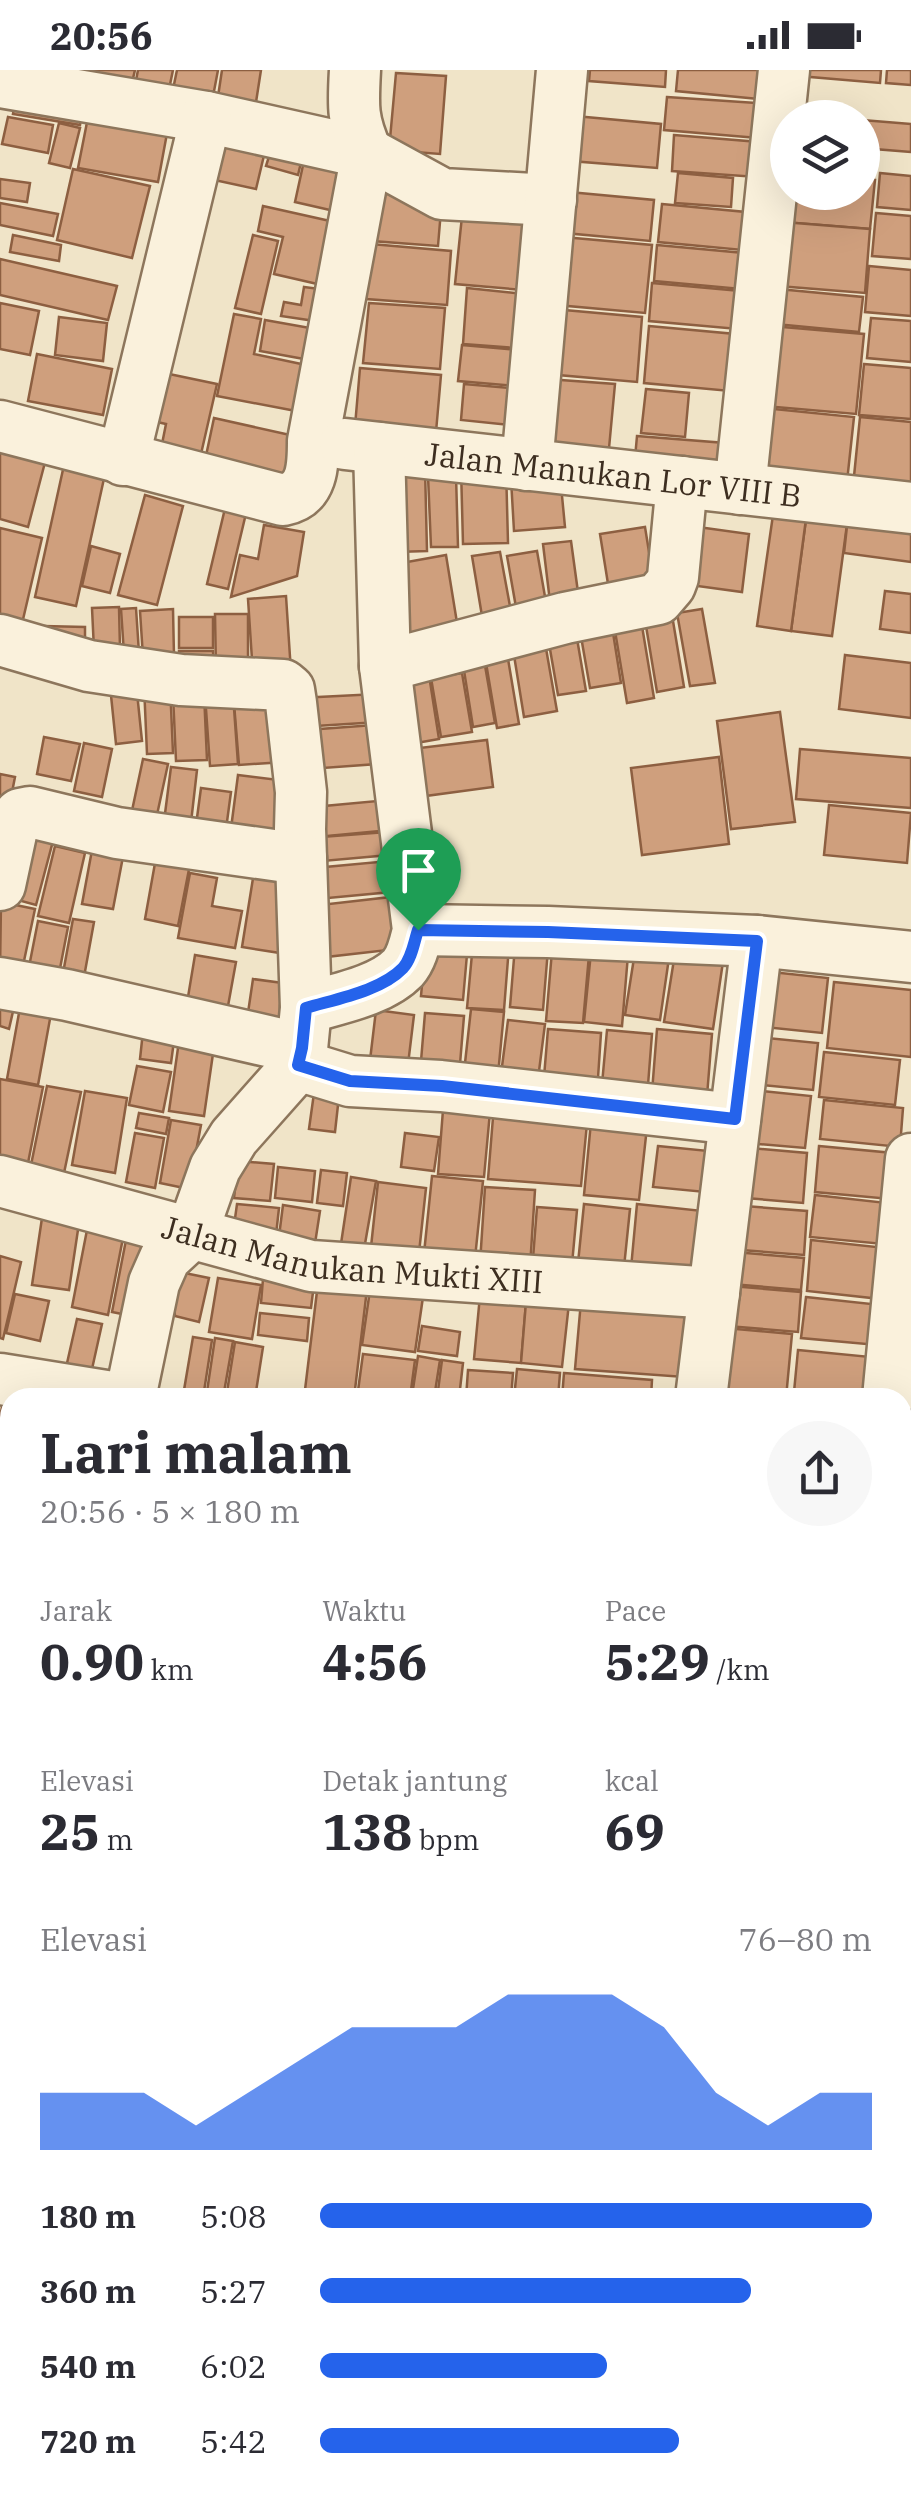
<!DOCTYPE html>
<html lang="id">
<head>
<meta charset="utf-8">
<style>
	body { margin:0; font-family:"IBM Plex Serif",serif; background:#f7f7f7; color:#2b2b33; height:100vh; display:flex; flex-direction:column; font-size:38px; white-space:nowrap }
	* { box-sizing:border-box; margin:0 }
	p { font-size:32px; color:#7c7c81 }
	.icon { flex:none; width:55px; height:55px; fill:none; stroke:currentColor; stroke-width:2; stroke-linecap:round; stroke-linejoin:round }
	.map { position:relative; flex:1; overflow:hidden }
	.drawer { position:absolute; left:0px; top:1318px; width:912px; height:1112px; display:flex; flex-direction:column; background:#fff; border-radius:30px 30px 0 0; box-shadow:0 10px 40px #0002 }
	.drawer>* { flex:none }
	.tools { position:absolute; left:770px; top:30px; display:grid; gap:20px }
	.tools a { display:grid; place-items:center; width:110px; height:110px; border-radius:50%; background:#fff; box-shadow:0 10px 40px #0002; font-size:50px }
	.pin { position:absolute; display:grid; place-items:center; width:85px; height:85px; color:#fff; margin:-102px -42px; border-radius:50% 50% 50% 0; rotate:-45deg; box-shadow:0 0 10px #0007 }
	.pin .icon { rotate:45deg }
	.round { display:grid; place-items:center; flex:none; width:105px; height:105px; border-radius:52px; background:#f7f7f7 }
	.headline { display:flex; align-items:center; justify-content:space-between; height:170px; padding:0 40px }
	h1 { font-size:55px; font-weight:800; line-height:75px }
	.stats { display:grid; grid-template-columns:repeat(3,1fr); gap:15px; height:170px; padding:10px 40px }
	.stats div { display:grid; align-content:center }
	.stats b { font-size:50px; font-weight:800 }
	.stats small { font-size:28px; font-weight:400 }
	.stats p { font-size:28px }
	.chart { height:280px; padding:20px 40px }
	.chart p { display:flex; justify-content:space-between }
	.chart svg { width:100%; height:180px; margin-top:10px; fill:#2563eb; opacity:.7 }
	ul { padding:0 40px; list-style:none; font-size:32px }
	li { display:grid; grid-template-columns:160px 120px 1fr; align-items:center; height:75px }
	li i { height:25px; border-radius:12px; background:#2563eb }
	.status { display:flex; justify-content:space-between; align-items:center; height:70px; padding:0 50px; background:#fff; direction:ltr }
	.status svg { height:28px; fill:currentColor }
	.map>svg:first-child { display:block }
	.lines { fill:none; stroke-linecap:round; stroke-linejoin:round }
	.river { stroke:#a9c4bc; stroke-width:78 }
	.building { fill:#cf9f7d; stroke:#8d5f41; stroke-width:2.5 }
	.minor-casing { stroke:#8d765c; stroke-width:55 }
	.minor { stroke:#faf1dc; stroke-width:50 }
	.route-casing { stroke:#fff; stroke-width:20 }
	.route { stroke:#2563eb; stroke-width:12 }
	.labels { text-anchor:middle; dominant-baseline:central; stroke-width:10; stroke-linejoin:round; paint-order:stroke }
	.street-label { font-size:32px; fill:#3d2e20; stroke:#f7eed8 }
</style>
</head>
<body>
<div class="status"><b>20:56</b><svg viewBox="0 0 49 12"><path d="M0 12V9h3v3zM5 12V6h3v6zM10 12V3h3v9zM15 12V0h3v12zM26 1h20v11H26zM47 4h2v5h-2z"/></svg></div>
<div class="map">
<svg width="911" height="2428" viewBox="0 0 911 2428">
	<rect width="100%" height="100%" fill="#f0e4c8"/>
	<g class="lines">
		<polyline class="river" points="0,1867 10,1897"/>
	</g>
	<g class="building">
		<polygon points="62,0 135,0 129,25"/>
		<polygon points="138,0 173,0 167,29 134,21"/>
		<polygon points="177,0 218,0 211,37 171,29"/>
		<polygon points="222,0 261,0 254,45 216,40"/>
		<polygon points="590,0 666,0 665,17 589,11"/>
		<polygon points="678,0 773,0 770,30 676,21"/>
		<polygon points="799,0 881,0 880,13 799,6"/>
		<polygon points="887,0 911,0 911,15 886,13"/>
		<polygon points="396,3 446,6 440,84 389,80"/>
		<polygon points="17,20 84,31 80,55 13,44"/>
		<polygon points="667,27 771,34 769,69 664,60"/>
		<polygon points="91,32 170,47 158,112 78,98"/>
		<polygon points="806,34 841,37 840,48 804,48"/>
		<polygon points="575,46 661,54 657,98 571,91"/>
		<polygon points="8,47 53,55 48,83 2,74"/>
		<polygon points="862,50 911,54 911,82 862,78"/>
		<polygon points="59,53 80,58 70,98 49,93"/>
		<polygon points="205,64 266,77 256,119 196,106"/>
		<polygon points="674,65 759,72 757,107 672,101"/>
		<polygon points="272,77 303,84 298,105 266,96"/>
		<polygon points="307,77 356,87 343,143 295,132"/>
		<polygon points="73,99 150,116 132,188 57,170"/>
		<polygon points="678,103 733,108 731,137 675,133"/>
		<polygon points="880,103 911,106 911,140 877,137"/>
		<polygon points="0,109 30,113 27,132 0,128"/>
		<polygon points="862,109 875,110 870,159 783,152 788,122 862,122"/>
		<polygon points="569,122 654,130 650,171 565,163"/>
		<polygon points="376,123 442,128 438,176 372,171"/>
		<polygon points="0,133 58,144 53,166 0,155"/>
		<polygon points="662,134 756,143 753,181 658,172"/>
		<polygon points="263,136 339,153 326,216 274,204 283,167 258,161"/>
		<polygon points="876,143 911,146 911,189 872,186"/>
		<polygon points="462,146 541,153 535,221 455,214"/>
		<polygon points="783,152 870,159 865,223 778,216"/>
		<polygon points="13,165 61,175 59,191 10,182"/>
		<polygon points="253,165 278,171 261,244 235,238"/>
		<polygon points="563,167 652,175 645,243 557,235"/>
		<polygon points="371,174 451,181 447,235 366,229"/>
		<polygon points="657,175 755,184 752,220 654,211"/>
		<polygon points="0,189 117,216 108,250 0,225"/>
		<polygon points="869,196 911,200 911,246 865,242"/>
		<polygon points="652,213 752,222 749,260 649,251"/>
		<polygon points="304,217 320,219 315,251 281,246 284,232 301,235"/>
		<polygon points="467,218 533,225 528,279 463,274"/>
		<polygon points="778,219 863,227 859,262 775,254"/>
		<polygon points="0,233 39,241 30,285 0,279"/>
		<polygon points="369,233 445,238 440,299 363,293"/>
		<polygon points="553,239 642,247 637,312 547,304"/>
		<polygon points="234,244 261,249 254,284 306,295 296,341 217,326"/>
		<polygon points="59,247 107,253 103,291 55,285"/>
		<polygon points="871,248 911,251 911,292 867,288"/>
		<polygon points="265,250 310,258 304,289 260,281"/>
		<polygon points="649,256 746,265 741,322 644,313"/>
		<polygon points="771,256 864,264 856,344 764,336"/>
		<polygon points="462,275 530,281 527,317 458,311"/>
		<polygon points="37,284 112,299 103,345 28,331"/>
		<polygon points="864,294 911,298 911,349 859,345"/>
		<polygon points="360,298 441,305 436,362 355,356"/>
		<polygon points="150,300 217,314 198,397 159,389 166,354 139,348"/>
		<polygon points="547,309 615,314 608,389 541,383"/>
		<polygon points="464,314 523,319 520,356 461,350"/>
		<polygon points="646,319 689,323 685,367 641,363"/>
		<polygon points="764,338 854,347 846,421 756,413"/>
		<polygon points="860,347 911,352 911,422 853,416"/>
		<polygon points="214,348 299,367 287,418 203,400"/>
		<polygon points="637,366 738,374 734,408 634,399"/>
		<polygon points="0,369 48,381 28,457 0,449"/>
		<polygon points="64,395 105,404 76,536 35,527"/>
		<polygon points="425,397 427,481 396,482 393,398"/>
		<polygon points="506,397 508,473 463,474 461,398"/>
		<polygon points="456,405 458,477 431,477 428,406"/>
		<polygon points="560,405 565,457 514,461 511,409"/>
		<polygon points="145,425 183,436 157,535 118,525"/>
		<polygon points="227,430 248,435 228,519 207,514"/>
		<polygon points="807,442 848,447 832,566 791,561"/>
		<polygon points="773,445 806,449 791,561 757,556"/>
		<polygon points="848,447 911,455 911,492 844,483"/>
		<polygon points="264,455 304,462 297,506 231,527 240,485 258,489"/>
		<polygon points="645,457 654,513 609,520 600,464"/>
		<polygon points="698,457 749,464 742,522 690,515"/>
		<polygon points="0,458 42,468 21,558 0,553"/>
		<polygon points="571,471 580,537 551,540 543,474"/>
		<polygon points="91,476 120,484 110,523 82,516"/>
		<polygon points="537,481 547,538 517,543 507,486"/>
		<polygon points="500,482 512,547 483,552 472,486"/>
		<polygon points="446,485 459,565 409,574 396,494"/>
		<polygon points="885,521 911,524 911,563 880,559"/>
		<polygon points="286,526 291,602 253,605 248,529"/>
		<polygon points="119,537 120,579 94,580 92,538"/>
		<polygon points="136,538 139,583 124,584 121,539"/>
		<polygon points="173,539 174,586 143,587 140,541"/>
		<polygon points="671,539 684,617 657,622 644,544"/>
		<polygon points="702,539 715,613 690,616 677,543"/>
		<polygon points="215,544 248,544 248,600 216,601"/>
		<polygon points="640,544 654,628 627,633 613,549"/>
		<rect x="179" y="547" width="34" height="31"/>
		<polygon points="611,550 621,613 590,618 579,555"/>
		<polygon points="43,556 85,557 85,581 43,580"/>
		<polygon points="575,557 586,621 558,625 547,562"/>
		<polygon points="544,567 557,641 524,647 512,573"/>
		<polygon points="179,581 213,581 214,607 179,608"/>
		<polygon points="507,583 519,654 497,658 485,587"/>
		<polygon points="483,584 495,653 473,657 462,588"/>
		<polygon points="845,585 911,593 911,648 839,639"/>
		<polygon points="135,603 142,671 116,674 109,606"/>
		<polygon points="462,603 472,662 441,667 431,608"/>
		<polygon points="429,605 439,669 405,675 394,611"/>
		<polygon points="170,614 173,683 147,684 144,615"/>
		<polygon points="279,617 284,692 239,695 233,621"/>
		<polygon points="204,623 207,690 176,691 173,625"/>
		<polygon points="233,624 238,694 210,696 205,625"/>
		<polygon points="377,624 379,652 300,657 299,628"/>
		<polygon points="780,642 795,752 731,759 717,651"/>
		<polygon points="374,655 377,694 323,698 320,659"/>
		<polygon points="44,667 80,674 71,711 37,704"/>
		<polygon points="487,670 493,717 418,727 411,679"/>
		<polygon points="84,673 112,679 102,727 74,721"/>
		<polygon points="800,679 911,688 911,738 796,729"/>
		<polygon points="719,687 729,774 642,785 631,698"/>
		<polygon points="143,689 168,694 155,754 130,750"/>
		<polygon points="171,697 197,700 189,770 162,767"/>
		<polygon points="0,704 15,707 6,753 0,752"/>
		<polygon points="238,705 287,711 279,772 230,766"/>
		<polygon points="201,718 231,722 224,774 194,770"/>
		<polygon points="377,731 380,761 306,768 303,738"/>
		<polygon points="829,735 911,743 907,793 824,785"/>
		<polygon points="21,762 53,771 36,835 3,826"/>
		<polygon points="387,762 389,785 323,791 321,767"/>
		<polygon points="95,764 126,771 113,839 82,834"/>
		<polygon points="55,776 85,783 69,853 38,846"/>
		<polygon points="157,782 191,789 178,856 145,849"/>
		<polygon points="389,791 391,822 307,830 304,799"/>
		<polygon points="254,802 291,808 280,883 242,877"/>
		<polygon points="190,803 217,808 212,836 242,841 235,878 178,868"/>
		<polygon points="391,827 397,879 317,888 311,836"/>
		<polygon points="1,832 35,839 21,905 0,901"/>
		<polygon points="73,849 94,852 82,918 61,914"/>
		<polygon points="38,851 68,857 57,914 27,907"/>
		<polygon points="637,869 671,874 660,950 625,945"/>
		<polygon points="426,870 468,873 463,930 421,926"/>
		<polygon points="473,873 509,876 504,940 467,938"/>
		<polygon points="515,876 548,879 543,940 510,937"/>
		<polygon points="676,877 724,885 713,959 664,952"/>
		<polygon points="552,881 589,885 583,953 546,951"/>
		<polygon points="591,882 628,885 622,956 584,952"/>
		<polygon points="195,885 236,892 224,958 184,951"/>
		<polygon points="761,901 828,908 822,963 755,956"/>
		<polygon points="253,909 298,915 290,969 245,963"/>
		<polygon points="834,912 911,920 911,987 827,978"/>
		<polygon points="0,920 17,924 9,959 0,956"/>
		<polygon points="21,932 52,938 38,1015 7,1009"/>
		<polygon points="471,939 504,942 497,1015 463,1011"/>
		<polygon points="376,940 414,945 406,1011 368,1007"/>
		<polygon points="425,943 464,946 459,1006 420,1003"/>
		<polygon points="508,950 545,954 537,1017 500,1012"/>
		<polygon points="144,952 176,956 171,993 140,989"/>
		<polygon points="181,957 216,963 204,1046 169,1041"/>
		<polygon points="548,959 601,963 597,1023 543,1019"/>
		<polygon points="657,959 712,964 707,1026 652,1022"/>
		<polygon points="607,960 652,964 647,1028 601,1025"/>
		<polygon points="757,967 818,973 813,1020 753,1014"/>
		<polygon points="824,982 900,990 895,1035 819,1027"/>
		<polygon points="137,996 171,1002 163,1042 129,1035"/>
		<polygon points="0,1009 43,1017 27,1098 0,1093"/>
		<polygon points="47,1016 81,1022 64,1103 31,1095"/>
		<polygon points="751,1020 811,1026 805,1078 746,1073"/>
		<polygon points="85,1021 127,1028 115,1103 72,1095"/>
		<polygon points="314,1023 339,1026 335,1062 309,1059"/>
		<polygon points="444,1027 491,1031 484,1107 438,1104"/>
		<polygon points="824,1030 903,1038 900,1077 820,1069"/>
		<polygon points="494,1035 588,1043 581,1116 488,1109"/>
		<polygon points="139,1043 169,1048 166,1064 136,1058"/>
		<polygon points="171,1050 201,1055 189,1119 160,1113"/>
		<polygon points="591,1052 647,1057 639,1130 584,1125"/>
		<polygon points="135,1063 164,1068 155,1118 126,1112"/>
		<polygon points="405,1063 439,1067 434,1101 401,1097"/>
		<polygon points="658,1076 709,1081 705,1122 653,1117"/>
		<polygon points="819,1076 893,1083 890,1129 815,1122"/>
		<polygon points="739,1077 807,1083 803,1133 734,1127"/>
		<polygon points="238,1091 274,1094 270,1131 234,1128"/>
		<polygon points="278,1097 315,1101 312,1132 275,1128"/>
		<polygon points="321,1100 347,1103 343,1136 317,1133"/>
		<polygon points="432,1106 483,1111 474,1198 423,1193"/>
		<polygon points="351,1107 376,1111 362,1191 339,1187"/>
		<polygon points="378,1112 426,1118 418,1192 370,1186"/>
		<polygon points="485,1117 535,1120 530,1197 480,1193"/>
		<polygon points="815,1125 887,1133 883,1174 810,1167"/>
		<polygon points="237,1134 279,1138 275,1174 232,1170"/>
		<polygon points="584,1134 630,1139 623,1207 577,1203"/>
		<polygon points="637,1134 703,1141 697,1204 631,1198"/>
		<polygon points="283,1135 320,1141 314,1180 278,1174"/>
		<polygon points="732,1135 807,1141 804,1185 728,1179"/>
		<polygon points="537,1137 577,1140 571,1205 532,1201"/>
		<polygon points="42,1148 79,1153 69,1220 32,1215"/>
		<polygon points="87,1160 123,1168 108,1245 72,1237"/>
		<polygon points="126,1170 155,1176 142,1248 112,1242"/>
		<polygon points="811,1170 886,1178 881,1229 807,1221"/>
		<polygon points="734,1182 804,1188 801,1220 731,1214"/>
		<polygon points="0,1186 21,1192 3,1269 0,1268"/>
		<polygon points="170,1200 209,1208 199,1252 175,1246"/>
		<polygon points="218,1208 261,1215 252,1269 209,1262"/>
		<polygon points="263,1209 314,1214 311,1238 261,1233"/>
		<polygon points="318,1213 367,1219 354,1328 304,1328"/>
		<polygon points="481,1215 527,1220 521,1293 474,1289"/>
		<polygon points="731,1216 801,1222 798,1262 727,1256"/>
		<polygon points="370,1220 423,1227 415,1282 362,1275"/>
		<polygon points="527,1220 570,1224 562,1297 521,1293"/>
		<polygon points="15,1224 49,1231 40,1271 6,1263"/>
		<polygon points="806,1227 881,1235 877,1275 801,1268"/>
		<polygon points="581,1231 690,1239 684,1307 575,1299"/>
		<polygon points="260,1243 309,1248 307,1271 258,1265"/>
		<polygon points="77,1249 102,1254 90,1308 65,1302"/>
		<polygon points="422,1256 460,1262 457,1286 418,1281"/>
		<polygon points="725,1258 792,1264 786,1328 719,1328"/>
		<polygon points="193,1267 212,1270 203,1328 183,1326"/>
		<polygon points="215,1268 233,1271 223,1328 206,1328"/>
		<polygon points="235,1272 263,1277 255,1328 226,1328"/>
		<polygon points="798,1280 871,1287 867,1328 794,1322"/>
		<polygon points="363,1284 415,1290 410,1328 357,1328"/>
		<polygon points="418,1286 440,1290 435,1322 413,1319"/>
		<polygon points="442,1290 463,1293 459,1328 437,1328"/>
		<polygon points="517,1299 560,1303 558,1328 514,1328"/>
		<polygon points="468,1300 513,1303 511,1328 466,1328"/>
		<polygon points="564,1303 652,1310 651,1328 562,1328"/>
		<polygon points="5,1320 10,1328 10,1365 0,1363 0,1348"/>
		<polygon points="911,1326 911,1376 902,1375 902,1328"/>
		<polygon points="0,1369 10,1371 10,1439 0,1437"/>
		<polygon points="902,1378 911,1379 911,1426 902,1425"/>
		<polygon points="902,1428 911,1429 911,1477 902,1476"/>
		<polygon points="10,1464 10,1526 0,1529 0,1467"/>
		<polygon points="902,1483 911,1484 911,1537 902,1536"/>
		<polygon points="10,1531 10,1594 0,1563 0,1534"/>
		<polygon points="902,1539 911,1540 911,1601 902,1600"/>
		<polygon points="902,1663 911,1664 911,1713 902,1712"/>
		<polygon points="902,1714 911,1715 911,1763 902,1763"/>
		<polygon points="10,1725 10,1767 0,1736 0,1728"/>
		<polygon points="902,1767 911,1768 911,1809 902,1808"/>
		<rect x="902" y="1815" width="9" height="54"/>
		<polygon points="902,1870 911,1871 911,1912 902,1911"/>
		<polygon points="902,1913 909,1914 907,1946 902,1946"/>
		<polygon points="909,1975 911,1975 911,2022 905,2021"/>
		<polygon points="902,2023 911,2024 911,2072 902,2071"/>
		<polygon points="902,2073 911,2074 911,2128 902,2127"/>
		<polygon points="2,2132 10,2164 10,2192 0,2195 0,2133"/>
		<polygon points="902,2133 911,2134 911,2179 902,2178"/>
		<polygon points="908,2230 911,2230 911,2302 904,2301"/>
		<polygon points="10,2279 10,2303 0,2306 0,2282"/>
		<polygon points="10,2307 10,2380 0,2358 0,2312"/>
		<polygon points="903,2308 911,2308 911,2381 902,2380"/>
		<polygon points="235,2420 273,2420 277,2428 238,2428"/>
		<polygon points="606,2420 685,2420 687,2428 591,2428 590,2424"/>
		<polygon points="744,2420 789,2420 791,2428 703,2428"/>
		<polygon points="852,2420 911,2424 911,2428 852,2428"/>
	</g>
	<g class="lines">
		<g class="minor-casing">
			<g id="minor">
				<polyline points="0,12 206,47 367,83 442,124 551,130"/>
				<path d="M 0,356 L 283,430 C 313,424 313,396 313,371 L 367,83 C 352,50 353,36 355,0"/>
				<path id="s1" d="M 345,374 L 911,438"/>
				<polyline points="123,390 206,47"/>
				<polyline points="527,395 562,0"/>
				<polyline points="740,419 784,0"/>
				<polyline points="0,570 89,596 181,610 283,615 289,620 291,633 301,722 300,759 306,938 302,979 298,995 234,1067 215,1098 192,1163 165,1188 154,1213 130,1328"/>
				<polyline points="385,596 565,548 658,529 670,515 673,507 682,412"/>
				<polyline points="0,815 14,750 20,744 30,742 117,763 301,789"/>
				<polyline points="418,860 548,862 757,871 911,887"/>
				<polyline points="0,913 67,925 302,979"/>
				<path d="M 306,938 C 336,929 381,921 403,898 C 412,888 415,872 418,860 L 385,596 L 379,378"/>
				<polyline points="298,995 350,1011 441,1016 735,1049"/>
				<path id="s2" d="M 0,1111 L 311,1196 L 714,1223"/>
				<polyline points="0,1309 118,1328"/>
				<polyline points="701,1328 757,871"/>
				<polyline points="888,1328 911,1089"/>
				<polyline points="902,1631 911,1632"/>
				<polyline points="0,1658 10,1655"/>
				<polyline points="0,1760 10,1788"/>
				<polyline points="0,1939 10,1967"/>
				<polyline points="0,2208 10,2205"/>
				<polyline points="902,2220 911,2220"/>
				<polyline points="902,2417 911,2418"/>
				<polyline points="579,2420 581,2428"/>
				<polyline points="823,2420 825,2428"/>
				<polyline points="177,2428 183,2420"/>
			</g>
		</g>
		<use href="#minor" class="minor"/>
	</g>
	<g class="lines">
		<g class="route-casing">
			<path id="route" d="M 418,860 L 548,862 L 757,871 L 735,1049 L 442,1016 L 350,1011 L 298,995 L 302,978 L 306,938 C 336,929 381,921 403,898 C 412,888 414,872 418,860 Z"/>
		</g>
		<use href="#route" class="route"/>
	</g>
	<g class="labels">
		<g class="street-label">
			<text stroke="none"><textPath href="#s1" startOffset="270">Jalan Manukan Lor VIII B</textPath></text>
			<text stroke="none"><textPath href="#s2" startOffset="362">Jalan Manukan Mukti XIII</textPath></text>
		</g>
	</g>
</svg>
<div class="tools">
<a><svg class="icon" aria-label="layers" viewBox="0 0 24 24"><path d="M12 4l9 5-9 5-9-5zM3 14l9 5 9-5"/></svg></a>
</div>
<div class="pin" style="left:418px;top:860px;background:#1e9e55"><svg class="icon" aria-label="arrive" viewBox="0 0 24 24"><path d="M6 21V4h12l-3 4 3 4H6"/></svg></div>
<section class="drawer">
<div class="headline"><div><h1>Lari malam</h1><p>20:56 · 5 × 180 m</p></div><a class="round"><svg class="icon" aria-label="share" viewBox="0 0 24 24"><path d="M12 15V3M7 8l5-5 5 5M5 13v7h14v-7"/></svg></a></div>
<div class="stats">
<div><p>Jarak</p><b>0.90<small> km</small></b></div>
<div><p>Waktu</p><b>4:56</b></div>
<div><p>Pace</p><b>5:29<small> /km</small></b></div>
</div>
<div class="stats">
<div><p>Elevasi</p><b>25<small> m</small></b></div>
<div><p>Detak jantung</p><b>138<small> bpm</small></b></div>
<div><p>kcal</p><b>69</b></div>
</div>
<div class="chart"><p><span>Elevasi</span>76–80 m</p>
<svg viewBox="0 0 160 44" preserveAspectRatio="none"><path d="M0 44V30L10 30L20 30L30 38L40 30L50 22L60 14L70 14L80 14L90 6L100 6L110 6L120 14L130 30L140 38L150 30L160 30V44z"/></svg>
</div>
<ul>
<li><b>180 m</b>5:08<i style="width:100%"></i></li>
<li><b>360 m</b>5:27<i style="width:78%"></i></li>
<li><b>540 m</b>6:02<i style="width:52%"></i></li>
<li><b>720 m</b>5:42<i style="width:65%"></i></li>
</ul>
</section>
</div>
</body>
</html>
